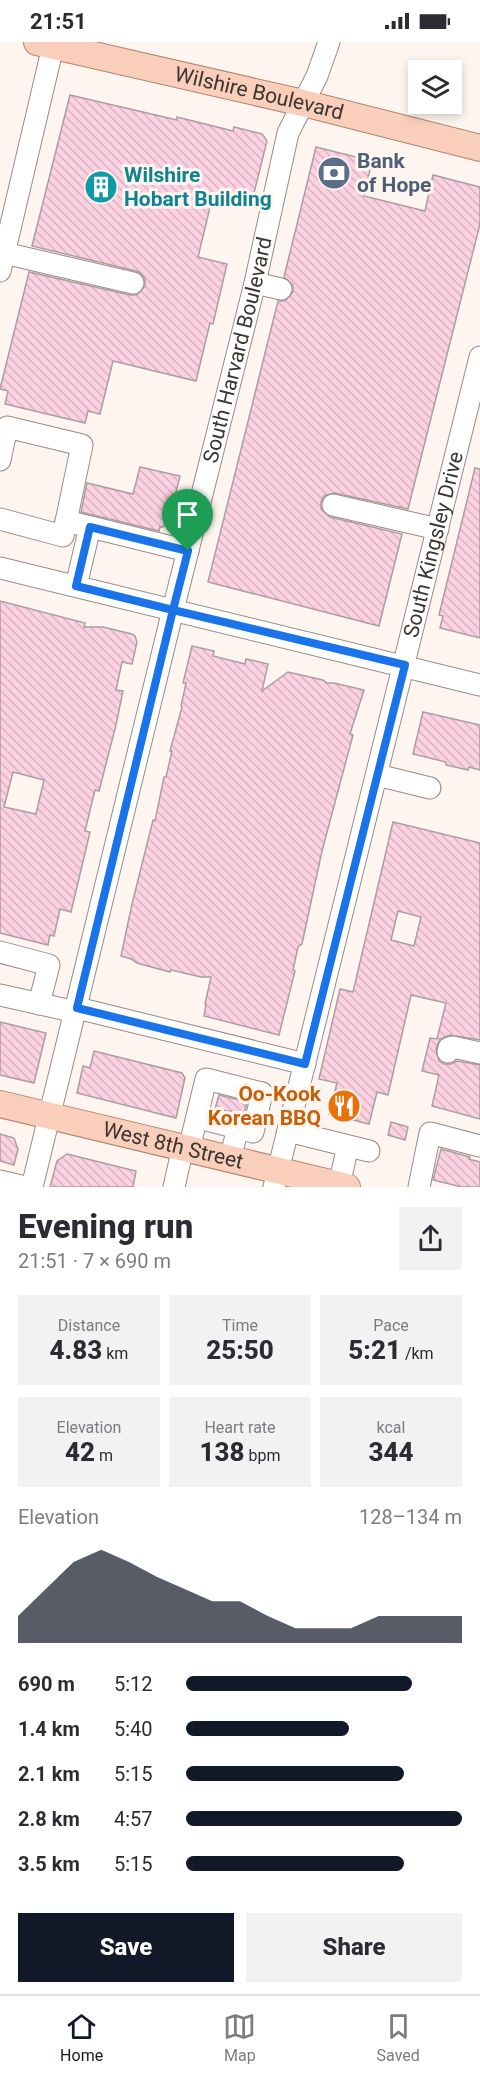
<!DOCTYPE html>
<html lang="en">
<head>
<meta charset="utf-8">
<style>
	body { margin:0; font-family:Roboto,sans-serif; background:#f2f2f3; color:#2b2b33; height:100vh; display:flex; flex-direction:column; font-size:22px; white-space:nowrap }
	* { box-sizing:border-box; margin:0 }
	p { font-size:20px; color:#7c7c81 }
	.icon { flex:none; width:33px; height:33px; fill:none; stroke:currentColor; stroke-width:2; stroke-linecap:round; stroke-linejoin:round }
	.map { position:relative; height:1145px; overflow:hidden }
	.side { display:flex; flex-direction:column; background:#fff; flex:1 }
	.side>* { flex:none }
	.fabs { position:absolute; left:408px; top:18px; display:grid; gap:12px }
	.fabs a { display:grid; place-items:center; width:54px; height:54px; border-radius:0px; background:#fff; box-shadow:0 3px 9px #0003; font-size:30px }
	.pin { position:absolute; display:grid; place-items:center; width:51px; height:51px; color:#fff; margin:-62px -26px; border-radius:50% 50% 50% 0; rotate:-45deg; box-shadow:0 0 6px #0007 }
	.pin .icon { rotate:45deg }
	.round { display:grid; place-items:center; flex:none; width:63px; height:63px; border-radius:0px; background:#f2f2f3 }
	.head { display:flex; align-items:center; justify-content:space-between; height:102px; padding:0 18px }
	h1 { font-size:33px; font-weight:800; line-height:45px }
	.figures { display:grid; grid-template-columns:repeat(3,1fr); gap:9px; height:102px; padding:6px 18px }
	.figures div { display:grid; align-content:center; border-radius:0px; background:#f2f2f3; text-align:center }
	.figures b { font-size:26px; font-weight:800 }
	.figures small { font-size:16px; font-weight:400 }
	.figures p { font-size:16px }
	.chart { height:168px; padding:12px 18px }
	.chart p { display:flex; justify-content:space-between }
	.chart svg { width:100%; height:108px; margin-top:6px; fill:#111827; opacity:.7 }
	.cta { display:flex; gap:12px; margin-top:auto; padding:12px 18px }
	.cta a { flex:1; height:69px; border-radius:0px; background:#111827; color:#fff; font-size:24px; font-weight:800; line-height:69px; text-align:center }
	.cta a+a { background:#f2f2f3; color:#2b2b33 }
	ul { padding:0 18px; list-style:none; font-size:20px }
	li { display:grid; grid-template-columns:96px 72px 1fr; align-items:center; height:45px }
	li i { height:15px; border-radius:8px; background:#111827 }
	.status { display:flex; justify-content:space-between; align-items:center; height:42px; padding:0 30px; background:#fff; direction:ltr }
	.status svg { height:16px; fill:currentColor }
	.menu { display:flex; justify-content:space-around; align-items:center; height:84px; border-top:2px solid #e1e1e2; background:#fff; font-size:16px; color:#7c7c81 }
	.menu a { display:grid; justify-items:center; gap:3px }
	.menu .active { color:#111827 }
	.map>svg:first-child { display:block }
	.building { fill:url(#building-back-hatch); stroke:#ac9da3; stroke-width:1.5; fill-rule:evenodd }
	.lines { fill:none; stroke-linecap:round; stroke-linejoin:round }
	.minor-casing { stroke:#998c84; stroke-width:23 }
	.major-casing { stroke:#b4846d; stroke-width:28 }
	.minor { stroke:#fff; stroke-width:21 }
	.major { stroke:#f9cebb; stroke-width:26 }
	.route-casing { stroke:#fff; stroke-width:12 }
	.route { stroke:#1a73e8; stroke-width:8 }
	.labels { text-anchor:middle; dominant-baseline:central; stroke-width:6; stroke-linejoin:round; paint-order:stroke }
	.street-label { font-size:21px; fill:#3a3531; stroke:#fff5f0 }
	.service-label { font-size:21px; font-weight:bold; fill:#4e5e75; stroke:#fff5f0; text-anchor:start }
	.culture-label { font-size:21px; font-weight:bold; fill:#0d838f; stroke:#fff5f0; text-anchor:start }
	.food-label { font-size:21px; font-weight:bold; fill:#c56008; stroke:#fff5f0; text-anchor:end }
</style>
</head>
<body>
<div class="status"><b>21:51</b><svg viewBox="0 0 49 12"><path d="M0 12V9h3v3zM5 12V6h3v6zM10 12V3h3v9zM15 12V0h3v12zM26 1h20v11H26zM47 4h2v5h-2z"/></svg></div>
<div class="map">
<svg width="480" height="1145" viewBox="0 0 480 1145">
	<defs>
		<pattern id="building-back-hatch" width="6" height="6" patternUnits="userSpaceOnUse" patternTransform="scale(1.5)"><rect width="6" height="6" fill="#fcd1e2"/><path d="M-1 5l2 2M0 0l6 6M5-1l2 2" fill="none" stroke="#d9b4c2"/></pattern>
	</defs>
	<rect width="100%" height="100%" fill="#fff5f0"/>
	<g class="building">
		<polygon points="70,53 177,78 177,75 233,89 234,85 262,92 267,99 251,163 213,153 198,215 227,222 213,282 210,281 196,339 113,319 100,372 88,369 85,381 5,362 8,349 0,347 29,230 130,253 137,253 145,244 145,237 141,231 136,229 32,204"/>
		<polygon points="316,105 372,119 364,154 425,169 433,133 480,145 480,182 408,467 335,451 324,454 321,460 321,467 330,475 402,492 379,584 208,540 278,259 285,259 293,250 293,243 284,235"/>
		<polygon points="140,425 180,434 173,462 170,461 165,482 163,485 160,485 159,489 81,470 87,441 133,452"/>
		<polygon points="475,426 480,427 480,596 440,586 443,574 439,573"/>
		<path d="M 0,559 L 85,581 L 84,585 L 103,585 L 132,592 L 135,594 L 137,600 L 132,622 L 122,620 L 116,648 L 123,649 L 116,683 L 99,749 L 95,748 L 85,789 L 90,790 L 71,870 L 60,867 L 54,894 L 50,893 L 48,903 L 0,891 ZM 13,730 L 44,738 L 36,772 L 4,765 Z"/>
		<polygon points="192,604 214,609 213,614 245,622 246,617 268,622 262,649 288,630 323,638 327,641 334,641 364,648 350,692 353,693 322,809 302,902 298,905 293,928 295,929 279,993 204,974 206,963 205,962 211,935 201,935 171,928 170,930 137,921 131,917 121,914 132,862 153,778 155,779 164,735 166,735 172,709 170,709 182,665 181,664 186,641 183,641"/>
		<polygon points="423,670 480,683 480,728 469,725 468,728 446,723 446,720 413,712"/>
		<path d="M 393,780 L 480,801 L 480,998 L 450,993 L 440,997 L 436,1007 L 439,1019 L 444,1022 L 451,1022 L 457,1019 L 480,1023 L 480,1077 L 432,1064 L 439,1033 L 422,1029 L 430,996 L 437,997 L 446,961 L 411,953 L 388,1053 L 377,1050 L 369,1082 L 329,1072 L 337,1041 L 319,1037 L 340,947 L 353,950 ZM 398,869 L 421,875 L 414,904 L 391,898 Z"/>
		<polygon points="0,980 46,991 34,1041 0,1033"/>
		<polygon points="94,1009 182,1031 185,1036 176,1076 77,1051 83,1024 90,1026"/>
		<polygon points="219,1053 247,1060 244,1072 215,1067"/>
		<polygon points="391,1080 408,1085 405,1098 388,1093"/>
		<polygon points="0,1092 14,1096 18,1107 14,1123 0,1119"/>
		<polygon points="441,1107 470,1115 469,1117 480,1120 480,1145 462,1145 433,1138"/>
		<polygon points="67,1112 136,1129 133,1145 50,1145 57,1119"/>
	</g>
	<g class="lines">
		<g class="minor-casing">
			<g id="minor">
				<polyline points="4,211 133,241"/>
				<polyline points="0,229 54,0"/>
				<polyline points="255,241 281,247"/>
				<polyline points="0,418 7,385 82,403 63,494 0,477"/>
				<polyline points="333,463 438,487"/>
				<polyline points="66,479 188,509"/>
				<polyline points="0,526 480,643"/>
				<polyline points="76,544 90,485"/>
				<polyline points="377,733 430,746"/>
				<polyline points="0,910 49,923 39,962"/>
				<polyline points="0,953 76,970"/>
				<polyline points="77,966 305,1022"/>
				<polyline points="448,1010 449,1006 453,1005 480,1011"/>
				<polyline points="203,1077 234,1085"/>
				<polyline points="288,1089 369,1109"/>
				<polyline points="189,1107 206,1037 262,1051 253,1090 238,1086 230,1117"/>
				<polyline points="0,1139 25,1145"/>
				<polyline points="339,1143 348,1104"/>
				<path id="s1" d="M 32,1145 L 173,568 L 255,241 L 288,91 L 317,34 L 329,0"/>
				<polyline points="174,1145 183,1105"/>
				<path id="s2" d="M 274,1145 L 480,315"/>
				<polyline points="419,1145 430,1091 480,1104"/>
			</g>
		</g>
		<g class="major-casing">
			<g id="major">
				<path id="s3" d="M 37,0 L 303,61 L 480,106"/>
				<path id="s4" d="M 0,1062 L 347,1145"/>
			</g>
		</g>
		<use href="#minor" class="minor"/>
		<use href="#major" class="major"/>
	</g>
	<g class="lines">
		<g class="route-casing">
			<polyline id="route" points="188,509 90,485 76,544 173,568 77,966 305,1022 405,623 173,568 188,509"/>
		</g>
		<use href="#route" class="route"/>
	</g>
	<defs>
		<g id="bank-disc" transform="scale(1.725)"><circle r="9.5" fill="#5c6f8a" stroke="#fff5f0"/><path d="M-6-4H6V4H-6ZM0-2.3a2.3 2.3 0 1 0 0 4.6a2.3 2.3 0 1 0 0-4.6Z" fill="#fff"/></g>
		<g id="building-disc" transform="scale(1.725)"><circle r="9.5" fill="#0f9aa8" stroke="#fff5f0"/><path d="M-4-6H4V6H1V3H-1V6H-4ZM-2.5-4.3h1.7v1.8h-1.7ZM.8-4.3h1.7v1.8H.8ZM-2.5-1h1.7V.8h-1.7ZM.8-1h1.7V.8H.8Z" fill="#fff"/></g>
		<g id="restaurant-disc" transform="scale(1.725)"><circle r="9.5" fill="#e8710a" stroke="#fff5f0"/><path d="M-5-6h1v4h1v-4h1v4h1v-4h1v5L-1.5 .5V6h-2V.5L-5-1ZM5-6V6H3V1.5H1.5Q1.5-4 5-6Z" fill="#fff"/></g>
	</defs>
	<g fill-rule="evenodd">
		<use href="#bank-disc" x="334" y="131"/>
		<use href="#building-disc" x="101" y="145"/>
		<use href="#restaurant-disc" x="344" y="1064"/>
	</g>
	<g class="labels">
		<g class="street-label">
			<text stroke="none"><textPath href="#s3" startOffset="228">Wilshire Boulevard</textPath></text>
			<text stroke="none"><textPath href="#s1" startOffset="862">South Harvard Boulevard</textPath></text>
			<text stroke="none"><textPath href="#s2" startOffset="662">South Kingsley Drive</textPath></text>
			<text stroke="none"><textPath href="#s4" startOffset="178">West 8th Street</textPath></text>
		</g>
		<g class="service-label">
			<text x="357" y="119">Bank<tspan x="357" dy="24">of Hope</tspan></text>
		</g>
		<g class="culture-label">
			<text x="124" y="133">Wilshire<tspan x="124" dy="24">Hobart Building</tspan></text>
		</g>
		<g class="food-label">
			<text x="321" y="1052">Oo-Kook<tspan x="321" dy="24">Korean BBQ</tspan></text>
		</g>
	</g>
</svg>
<div class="fabs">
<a><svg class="icon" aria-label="layers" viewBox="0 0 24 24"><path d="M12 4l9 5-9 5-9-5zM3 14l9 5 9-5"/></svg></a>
</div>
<div class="pin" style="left:188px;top:509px;background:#1e9e55"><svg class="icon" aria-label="arrive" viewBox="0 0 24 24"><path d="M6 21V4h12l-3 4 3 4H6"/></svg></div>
</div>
<section class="side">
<div class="head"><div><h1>Evening run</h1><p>21:51 · 7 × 690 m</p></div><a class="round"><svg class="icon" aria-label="share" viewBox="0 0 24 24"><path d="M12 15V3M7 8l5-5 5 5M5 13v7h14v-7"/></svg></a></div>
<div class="figures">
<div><p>Distance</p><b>4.83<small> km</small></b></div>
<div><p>Time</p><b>25:50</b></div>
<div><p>Pace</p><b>5:21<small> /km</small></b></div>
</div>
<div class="figures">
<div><p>Elevation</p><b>42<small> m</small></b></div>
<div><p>Heart rate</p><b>138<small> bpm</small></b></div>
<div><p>kcal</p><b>344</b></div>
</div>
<div class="chart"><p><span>Elevation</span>128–134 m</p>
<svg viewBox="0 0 160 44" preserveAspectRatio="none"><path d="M0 44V33L10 22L20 11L30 6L40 11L50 17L60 22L70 27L80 27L90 33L100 38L110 38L120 38L130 33L140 33L150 33L160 33V44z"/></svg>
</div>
<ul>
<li><b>690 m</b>5:12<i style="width:82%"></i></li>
<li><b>1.4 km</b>5:40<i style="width:59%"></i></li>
<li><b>2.1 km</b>5:15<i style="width:79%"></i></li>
<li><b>2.8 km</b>4:57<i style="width:100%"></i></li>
<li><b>3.5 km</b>5:15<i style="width:79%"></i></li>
</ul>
<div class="cta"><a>Save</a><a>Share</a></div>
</section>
<nav class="menu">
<a class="active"><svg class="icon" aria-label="home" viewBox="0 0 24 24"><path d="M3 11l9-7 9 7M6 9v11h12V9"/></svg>Home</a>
<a><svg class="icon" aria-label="map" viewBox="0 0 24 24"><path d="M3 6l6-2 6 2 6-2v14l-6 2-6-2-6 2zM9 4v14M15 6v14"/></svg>Map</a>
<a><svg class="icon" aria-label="saved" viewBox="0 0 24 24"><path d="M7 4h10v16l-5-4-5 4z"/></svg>Saved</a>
</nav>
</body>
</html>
